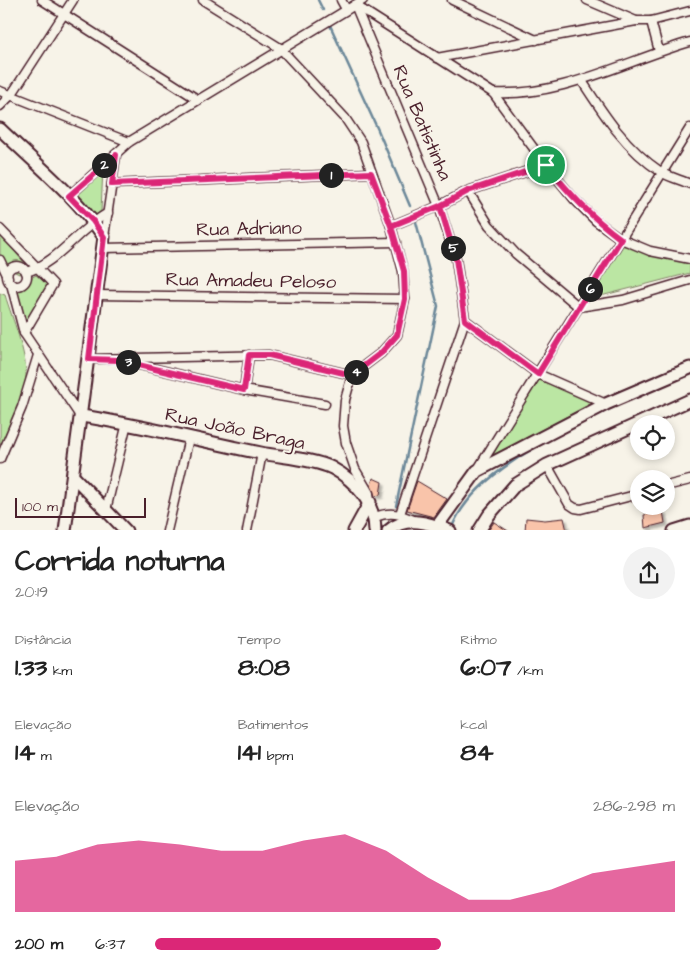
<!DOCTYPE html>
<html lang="pt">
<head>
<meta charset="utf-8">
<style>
	body { margin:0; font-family:"Architects Daughter",sans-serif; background:#f2f2f2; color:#222; height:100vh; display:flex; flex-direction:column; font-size:19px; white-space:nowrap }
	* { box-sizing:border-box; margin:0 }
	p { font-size:16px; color:#767676 }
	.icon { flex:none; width:28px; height:28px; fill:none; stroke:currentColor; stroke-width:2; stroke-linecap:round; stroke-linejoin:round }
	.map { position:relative; height:530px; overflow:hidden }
	.side { display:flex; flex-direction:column; background:#fff; flex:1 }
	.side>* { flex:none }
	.fabs { position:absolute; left:630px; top:415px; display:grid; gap:10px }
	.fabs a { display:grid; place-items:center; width:45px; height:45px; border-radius:50%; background:#fff; box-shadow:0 2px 8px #0003; font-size:25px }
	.scale { position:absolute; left:15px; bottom:12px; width:131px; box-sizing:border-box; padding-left:5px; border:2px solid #4a1f2b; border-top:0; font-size:14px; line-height:18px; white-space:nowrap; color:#4a1f2b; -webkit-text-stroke:4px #f7f3e8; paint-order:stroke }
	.pin { position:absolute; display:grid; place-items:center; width:42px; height:42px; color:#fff; margin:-21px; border:2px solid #fff; border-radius:50%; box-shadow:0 1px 5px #0007 }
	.km { position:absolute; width:25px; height:25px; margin:-12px; border-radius:50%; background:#222; color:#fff; font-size:14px; line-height:25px; text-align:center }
	.round { display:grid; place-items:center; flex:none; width:52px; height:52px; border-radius:26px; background:#f2f2f2 }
	.head { display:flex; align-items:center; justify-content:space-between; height:85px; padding:0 15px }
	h1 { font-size:28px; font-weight:700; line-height:38px }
	.figures { display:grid; grid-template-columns:repeat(3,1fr); gap:8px; height:85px; padding:5px 15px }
	.figures div { display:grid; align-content:center }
	.figures b { font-size:25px; font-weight:700 }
	.figures small { font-size:14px; font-weight:400 }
	.figures p { font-size:14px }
	.chart { height:140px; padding:10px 15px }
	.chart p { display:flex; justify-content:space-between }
	.chart svg { width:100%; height:90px; margin-top:5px; fill:#db2777; opacity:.7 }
	ul { padding:0 15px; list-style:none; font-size:16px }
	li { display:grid; grid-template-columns:80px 60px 1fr; align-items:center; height:38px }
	li i { height:12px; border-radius:6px; background:#db2777 }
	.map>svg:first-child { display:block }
	.green { fill:#bbe6a3; stroke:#828267 }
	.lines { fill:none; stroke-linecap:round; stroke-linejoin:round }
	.stream { stroke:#6c8899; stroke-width:2.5 }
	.building { fill:#f9c4aa; stroke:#4a1f2b; filter:url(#shadow) }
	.street-casing { stroke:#4a1f2b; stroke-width:11 }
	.secondary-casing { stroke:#4a1f2b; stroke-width:15 }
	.street { stroke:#f7f3e8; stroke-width:8 }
	.secondary { stroke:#f7f3e8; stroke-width:11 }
	.route-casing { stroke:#fff; stroke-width:10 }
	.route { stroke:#db2777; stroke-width:6 }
	.labels { text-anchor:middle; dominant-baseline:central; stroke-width:4.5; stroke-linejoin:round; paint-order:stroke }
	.street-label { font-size:19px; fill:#4a1f2b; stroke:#f7f3e8 }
</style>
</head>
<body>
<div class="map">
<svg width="690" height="531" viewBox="0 0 690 531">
	<defs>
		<filter id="shadow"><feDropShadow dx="3" dy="3" stdDeviation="1" flood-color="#0004"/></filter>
	</defs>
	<rect width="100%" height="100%" fill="#f7f3e8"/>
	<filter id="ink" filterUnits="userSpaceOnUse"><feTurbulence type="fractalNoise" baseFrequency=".02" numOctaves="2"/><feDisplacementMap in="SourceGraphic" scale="10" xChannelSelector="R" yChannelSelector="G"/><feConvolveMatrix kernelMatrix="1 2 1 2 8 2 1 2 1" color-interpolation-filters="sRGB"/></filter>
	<g filter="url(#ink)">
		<g class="green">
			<polygon points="103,168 101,211 94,216 76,198 81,190"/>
			<polygon points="0,234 33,273 19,274 11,270 0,273"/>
			<polygon points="621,245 690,264 690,273 589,299"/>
			<path d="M 36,275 L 51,288 L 21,328 C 18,303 10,289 36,275 Z"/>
			<path d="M 0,293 L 5,295 C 12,318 27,353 26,377 C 24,402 10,429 0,453 Z"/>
			<polygon points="540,379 594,402 488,458"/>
		</g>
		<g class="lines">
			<g class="stream">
				<polyline points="318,0 323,10"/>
				<polyline points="329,23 378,130 410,206"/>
				<polyline points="396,506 438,306 415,218"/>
				<path d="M 452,527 C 477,467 567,431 622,403"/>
			</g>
		</g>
		<g class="building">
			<polygon points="373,478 382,482 380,495 375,496 371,485"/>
			<polygon points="417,481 447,499 434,517 407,510"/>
			<polygon points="663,511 665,523 645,528 644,515"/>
			<polygon points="526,518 545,520 564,518 567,531 525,531"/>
			<polygon points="494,522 508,531 488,531"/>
		</g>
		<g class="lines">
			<g class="street-casing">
				<g id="street">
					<polyline points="42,0 197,99"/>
					<polyline points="203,0 280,48 345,118 361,142 391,226 403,271 405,299 397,335 381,353 352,375 345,400 343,426 346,443 355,469 369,493 370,502"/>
					<polyline points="341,0 346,9"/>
					<polyline points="452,0 536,40"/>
					<polyline points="587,0 636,21 651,21 690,11"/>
					<polyline points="355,5 439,206 456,259 465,320 400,514"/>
					<polyline points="355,5 493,93 546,165 574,199 596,221 621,239 650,251 690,259"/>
					<polyline points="651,21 659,51"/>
					<polyline points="437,58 636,21"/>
					<path d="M 582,81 C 604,115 626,149 661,172 C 669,177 681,180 690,184"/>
					<polyline points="0,91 129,142"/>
					<path d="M 493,93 C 561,97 625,61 690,42"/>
					<polyline points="0,106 12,94 73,0"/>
					<polyline points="112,184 371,173"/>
					<polyline points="468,191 489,225 516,254 579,307 623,300 690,280"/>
					<polyline points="69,196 129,142 363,0"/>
					<polyline points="391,226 439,206 468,191 546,165"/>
					<polyline points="0,229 53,284 24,333"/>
					<polyline points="104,237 116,155"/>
					<polyline points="103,248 396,242"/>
					<polyline points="0,260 8,277"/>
					<circle cx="17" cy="276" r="10"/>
					<path d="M 26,272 C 58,263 78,229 108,213"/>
					<polyline points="11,284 24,333 80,416"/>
					<polyline points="96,295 405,299"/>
					<polyline points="465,320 538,374 606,404"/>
					<polyline points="89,359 269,355 352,375"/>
					<polyline points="127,362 244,390 325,404"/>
					<polyline points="244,390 249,355"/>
					<polyline points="0,459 22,407 38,355"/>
					<polyline points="547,465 569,504 575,508 581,509 639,494"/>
					<polyline points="478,469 690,128"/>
					<polyline points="666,486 690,480"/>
					<polyline points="106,510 127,423"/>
					<path d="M 375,517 C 391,511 400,514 416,521"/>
					<polyline points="167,531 189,438"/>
					<polyline points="247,531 262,453"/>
				</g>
			</g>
			<g class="secondary-casing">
				<g id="secondary">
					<path d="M 0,129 C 36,164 76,196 104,237 L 65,531"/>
					<path d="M 81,416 C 141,425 201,441 261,453 C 281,457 314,459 332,468 C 356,481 375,503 375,531"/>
					<polyline points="73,476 126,531"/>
					<polyline points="438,525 477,471 606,404 690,368"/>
					<polyline points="354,531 370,502"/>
					<path d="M 388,531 C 406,515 430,523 450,531"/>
					<polyline points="479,531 489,515 515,485 547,465 690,400"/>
					<polyline points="674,531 690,526"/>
				</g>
			</g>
			<use href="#street" class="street"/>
			<use href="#secondary" class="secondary"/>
		</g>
	</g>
	<g class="lines" filter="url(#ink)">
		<g class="route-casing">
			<path id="route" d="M 546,165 L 468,191 L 440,206 L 391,226 L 371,173 L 112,184 L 116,155 L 69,196 L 93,221 L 104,237 L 89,359 L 117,360 L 244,390 L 249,355 L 269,355 L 352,375 L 381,353 L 397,335 L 405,299 L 404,271 L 391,226 L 440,206 L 456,259 L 465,320 L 538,374 L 621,239 C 591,217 569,193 546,165"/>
		</g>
		<use href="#route" class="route"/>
	</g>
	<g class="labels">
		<g class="street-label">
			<text transform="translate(422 123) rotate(67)">Rua Batistinha</text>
			<text transform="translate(249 229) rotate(-1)">Rua Adriano</text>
			<text transform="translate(251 281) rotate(1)">Rua Amadeu Peloso</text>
			<text transform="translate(235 429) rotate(12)">Rua João Braga</text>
		</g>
	</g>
</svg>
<div class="fabs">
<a><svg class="icon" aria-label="locate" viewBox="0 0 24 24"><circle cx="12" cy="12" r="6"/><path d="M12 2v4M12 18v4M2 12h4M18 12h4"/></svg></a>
<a><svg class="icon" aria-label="layers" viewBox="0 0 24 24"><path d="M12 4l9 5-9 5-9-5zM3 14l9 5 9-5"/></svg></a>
</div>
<div class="scale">100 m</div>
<div class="pin" style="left:546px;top:165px;background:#1e9e55"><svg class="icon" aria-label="arrive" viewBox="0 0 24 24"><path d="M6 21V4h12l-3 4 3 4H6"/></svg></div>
<b class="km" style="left:331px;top:175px">1</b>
<b class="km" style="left:104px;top:165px">2</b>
<b class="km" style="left:128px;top:362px">3</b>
<b class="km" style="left:356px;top:372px">4</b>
<b class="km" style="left:453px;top:248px">5</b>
<b class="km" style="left:590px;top:289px">6</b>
</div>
<section class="side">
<div class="head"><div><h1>Corrida noturna</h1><p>20:19</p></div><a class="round"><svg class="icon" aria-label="share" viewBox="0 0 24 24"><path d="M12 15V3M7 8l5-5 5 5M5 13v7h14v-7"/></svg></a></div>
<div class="figures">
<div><p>Distância</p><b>1.33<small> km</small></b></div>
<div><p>Tempo</p><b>8:08</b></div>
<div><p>Ritmo</p><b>6:07<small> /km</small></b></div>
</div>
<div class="figures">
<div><p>Elevação</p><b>14<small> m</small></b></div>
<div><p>Batimentos</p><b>141<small> bpm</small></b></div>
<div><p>kcal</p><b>84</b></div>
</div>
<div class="chart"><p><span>Elevação</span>286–298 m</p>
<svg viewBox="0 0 160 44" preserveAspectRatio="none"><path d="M0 44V19L10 17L20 11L30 9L40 11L50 14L60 14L70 9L80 6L90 14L100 27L110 38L120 38L130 33L140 25L150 22L160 19V44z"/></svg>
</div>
<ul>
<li><b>200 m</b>6:37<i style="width:55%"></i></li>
</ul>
</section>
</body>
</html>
